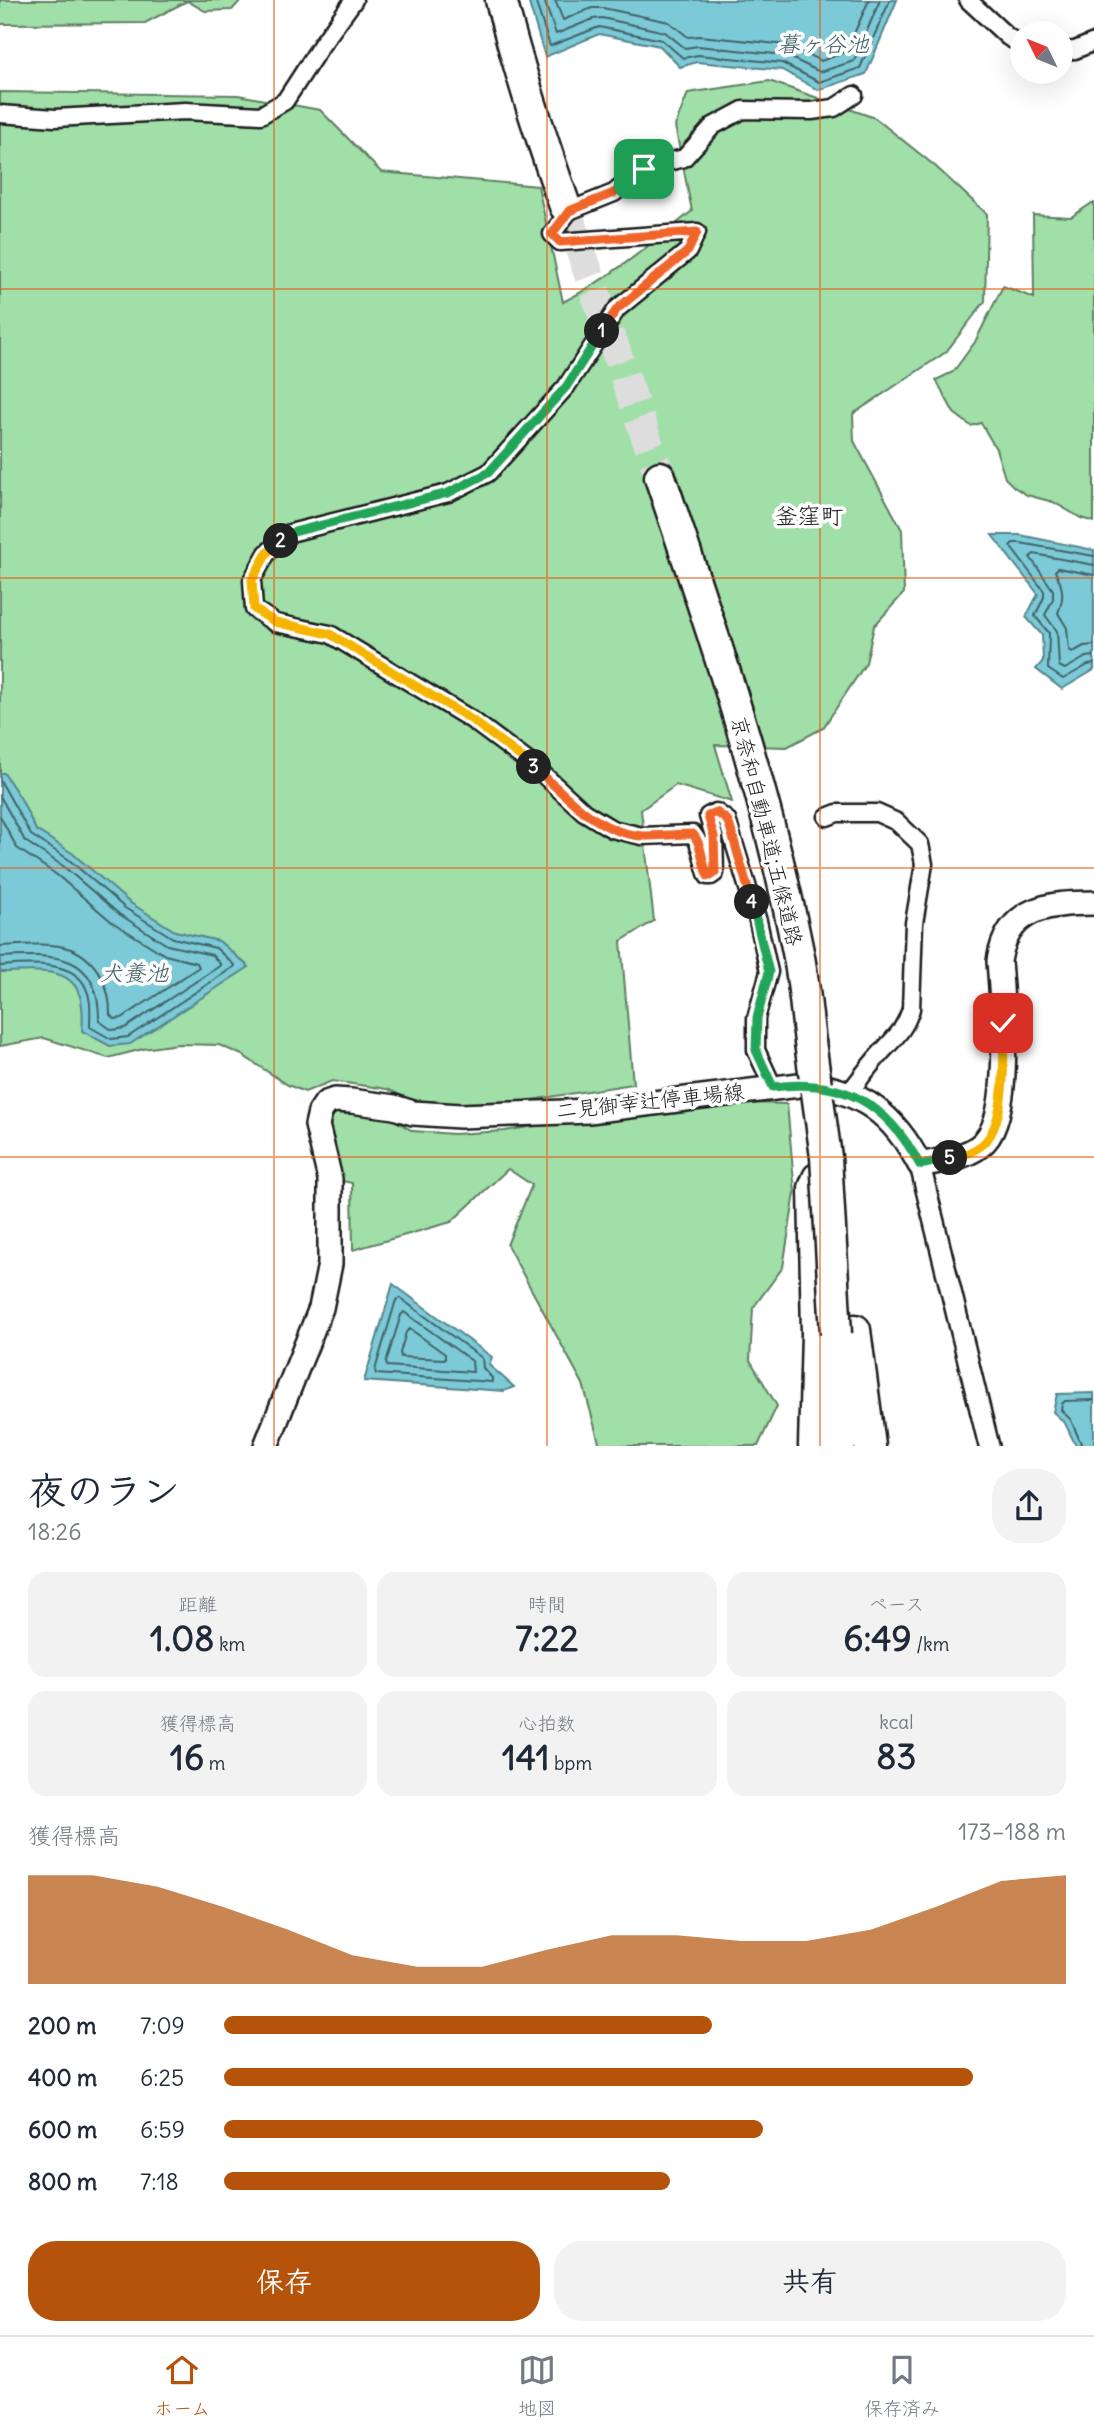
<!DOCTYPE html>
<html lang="ja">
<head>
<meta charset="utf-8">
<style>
	body { margin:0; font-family:Delius,"Klee One",sans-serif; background:#f2f2f3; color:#1f2937; height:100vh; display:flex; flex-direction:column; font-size:26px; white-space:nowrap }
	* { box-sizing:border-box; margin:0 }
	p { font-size:23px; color:#747a83 }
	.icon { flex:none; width:38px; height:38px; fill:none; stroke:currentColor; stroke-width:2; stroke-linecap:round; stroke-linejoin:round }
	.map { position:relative; height:1446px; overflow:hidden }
	.sheet { display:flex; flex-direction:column; background:#fff; flex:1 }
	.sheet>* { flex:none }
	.needle { width:46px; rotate:313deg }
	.tools { position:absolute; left:1010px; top:21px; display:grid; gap:14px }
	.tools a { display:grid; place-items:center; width:63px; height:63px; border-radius:50%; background:#fff; box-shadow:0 7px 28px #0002; font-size:35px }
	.pin { position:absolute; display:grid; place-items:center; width:60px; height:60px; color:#fff; margin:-30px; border-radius:14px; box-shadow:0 4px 10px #0006 }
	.km { position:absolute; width:35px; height:35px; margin:-18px; border-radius:50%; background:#222; color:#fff; font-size:19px; line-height:35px; text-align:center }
	.round { display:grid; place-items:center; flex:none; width:74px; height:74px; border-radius:28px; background:#f2f2f3 }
	.summary { display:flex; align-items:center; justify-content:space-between; height:119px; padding:0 28px }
	h1 { font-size:38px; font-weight:700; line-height:52px }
	.metrics { display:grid; grid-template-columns:repeat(3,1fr); gap:10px; height:119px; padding:7px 28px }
	.metrics div { display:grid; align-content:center; border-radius:18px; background:#f2f2f3; text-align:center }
	.metrics b { font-size:35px; font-weight:700 }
	.metrics small { font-size:19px; font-weight:400 }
	.metrics p { font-size:19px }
	.chart { height:196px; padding:14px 28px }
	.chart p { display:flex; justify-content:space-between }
	.chart svg { width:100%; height:126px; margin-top:7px; fill:#b45309; opacity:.7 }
	.cta { display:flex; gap:14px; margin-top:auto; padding:14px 28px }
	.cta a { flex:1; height:80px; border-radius:28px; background:#b45309; color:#fff; font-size:28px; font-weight:700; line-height:80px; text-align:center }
	.cta a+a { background:#f2f2f3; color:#1f2937 }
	ul { padding:0 28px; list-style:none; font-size:23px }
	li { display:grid; grid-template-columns:112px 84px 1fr; align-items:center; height:52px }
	li i { height:18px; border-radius:9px; background:#b45309 }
	.dock { display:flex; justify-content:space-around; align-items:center; height:98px; border-top:2px solid #e0e1e3; background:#fff; font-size:19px; color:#747a83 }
	.dock a { display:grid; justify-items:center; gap:4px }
	.dock .current { color:#b45309 }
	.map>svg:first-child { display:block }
	.green { fill:#a0dfa8; stroke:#5e7e62; stroke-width:2 }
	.water { fill:#7bcad7; stroke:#55848c; stroke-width:2 }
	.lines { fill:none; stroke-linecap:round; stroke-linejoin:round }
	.shore { stroke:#426267; stroke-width:2 }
	.motorway-tunnel { stroke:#ddd; stroke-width:30; stroke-dasharray:30 15; stroke-linecap:butt }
	.minor-casing { stroke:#1c1c1c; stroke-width:21 }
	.tertiary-casing { stroke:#1c1c1c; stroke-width:24 }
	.secondary-casing { stroke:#1c1c1c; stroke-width:28 }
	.motorway-casing { stroke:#1c1c1c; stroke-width:35 }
	.minor { stroke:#fff; stroke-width:16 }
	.tertiary { stroke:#fff; stroke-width:19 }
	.secondary { stroke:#fff; stroke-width:23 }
	.motorway { stroke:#fff; stroke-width:30 }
	.motorway-bridge-casing { stroke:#1c1c1c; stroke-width:35; stroke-linecap:butt }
	.motorway-bridge { stroke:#fff; stroke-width:30 }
	.split-1-casing { stroke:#fff; stroke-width:14 }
	.split-2-casing { stroke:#fff; stroke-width:14 }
	.split-3-casing { stroke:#fff; stroke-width:14 }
	.split-4-casing { stroke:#fff; stroke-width:14 }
	.split-5-casing { stroke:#fff; stroke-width:14 }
	.split-6-casing { stroke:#fff; stroke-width:14 }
	.split-1 { stroke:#f0652b; stroke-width:9 }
	.split-2 { stroke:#22a559; stroke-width:9 }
	.split-3 { stroke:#f5b400; stroke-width:9 }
	.split-4 { stroke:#f0652b; stroke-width:9 }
	.split-5 { stroke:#22a559; stroke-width:9 }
	.split-6 { stroke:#f5b400; stroke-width:9 }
	.grid { fill:none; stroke:#e8590c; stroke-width:2; stroke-opacity:0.55 }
	.labels { text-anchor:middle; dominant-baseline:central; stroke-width:7; stroke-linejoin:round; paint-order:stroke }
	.street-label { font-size:21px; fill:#1c1c1c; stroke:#fff }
	.water-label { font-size:23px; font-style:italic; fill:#426267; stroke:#fff }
	.neighbourhood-label { font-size:23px; fill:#1c1c1c; stroke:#fff }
</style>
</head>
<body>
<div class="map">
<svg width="1094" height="1446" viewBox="0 0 1094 1446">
	<rect width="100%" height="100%" fill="#fff"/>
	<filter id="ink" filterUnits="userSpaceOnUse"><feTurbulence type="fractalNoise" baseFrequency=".0143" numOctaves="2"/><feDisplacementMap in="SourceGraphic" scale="14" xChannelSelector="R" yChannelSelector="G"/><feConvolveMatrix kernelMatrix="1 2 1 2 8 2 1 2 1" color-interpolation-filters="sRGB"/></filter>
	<g filter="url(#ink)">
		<g class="green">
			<polygon points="0,0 241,0 232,10 205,11 187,1 145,23 0,24"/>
			<path d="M 769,81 L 875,118 L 935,166 L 987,214 L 985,301 L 946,352 L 853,414 L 854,441 L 902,530 L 904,593 L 874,626 L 866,663 L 823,728 L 787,747 L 715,745 L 732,802 L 676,785 L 641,810 L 654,921 L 621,941 L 633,1084 L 459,1111 L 427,1107 L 387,1089 L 332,1081 L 305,1092 L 288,1085 L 242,1055 L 219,1045 L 178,1044 L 143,1049 L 108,1058 L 44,1038 L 0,1046 L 0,92 L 238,95 L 320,110 L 381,172 L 538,186 L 563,302 C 610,278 651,244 692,211 L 675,126 L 688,93 Z"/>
			<polygon points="1092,203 1094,203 1094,522 1081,518 1053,502 1027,495 1014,487 1005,478 996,449 981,423 971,426 954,413 936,380 953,372 975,342 1003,286 1034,298 1033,215 1071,217"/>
			<polygon points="695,1102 787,1104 795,1193 783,1267 753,1308 750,1360 777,1406 758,1446 600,1446 583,1384 507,1245 532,1185 508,1169 451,1222 353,1250 352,1183 337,1180 324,1144 328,1106 380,1112 413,1131 454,1134 505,1131 593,1116"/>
		</g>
		<g class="water">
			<polygon points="528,0 897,0 866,74 818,90 782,70 697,62 680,67 660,46 599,34 545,57"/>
			<polygon points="992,535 1020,535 1094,550 1094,670 1062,689 1036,669 1043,661 1042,635 1026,617 1038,594"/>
			<path d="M 0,773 L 4,773 L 21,799 L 36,830 L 72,853 L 129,902 L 175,931 L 219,941 L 249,967 L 130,1044 L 110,1046 L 82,1031 C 88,964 52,971 0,972 Z"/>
			<polygon points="393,1284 492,1357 489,1365 514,1387 504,1391 364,1381"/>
			<polygon points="1094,1393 1094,1446 1076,1446 1065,1423 1053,1412 1057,1394"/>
		</g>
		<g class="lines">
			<g class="shore">
				<polyline points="535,0 550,46 599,27 662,40 683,58 698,55 782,63 819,82 860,68 890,0"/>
				<polyline points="544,0 556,34 593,19 602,18 665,32 685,48 698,46 785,55 820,72 854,61 880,0"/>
				<polyline points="555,0 563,20 592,8 603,8 669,22 688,37 700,36 788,45 821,61 846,52 869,0"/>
				<polyline points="1094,556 1020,543 1013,543 1010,546 1044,591 1044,597 1035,616 1049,633 1048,669 1063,679 1088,665 1094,664"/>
				<polyline points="1094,565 1034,554 1030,557 1053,590 1053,599 1045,615 1057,631 1059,666 1065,669 1086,657 1094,656"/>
				<path d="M 1094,575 L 1058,568 L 1055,571 C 1063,587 1065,596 1058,613 L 1067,628 L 1069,650 L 1073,652 L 1084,646 L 1094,645"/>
				<path d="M 0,780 L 31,835 L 68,859 L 125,908 L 173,938 L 216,948 L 235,966 L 128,1037 L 111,1039 L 90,1027 C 90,1014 92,1001 86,988 C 74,959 26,964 0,966"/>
				<path d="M 0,796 L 25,841 L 63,866 L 119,914 L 167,945 L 212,955 L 221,965 L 125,1028 L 112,1030 L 99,1021 C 100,952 54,954 0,957"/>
				<path d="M 0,816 L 17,848 L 57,875 L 112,922 L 165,955 L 197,963 L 199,967 L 122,1018 L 115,1019 L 110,1015 C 111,989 97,959 71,949 C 50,942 22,945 0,946"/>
				<polygon points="400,1298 482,1358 483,1368 492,1378 492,1382 376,1374 375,1370 396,1300"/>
				<polygon points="404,1312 472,1361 473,1372 387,1366 386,1362 401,1315"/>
				<polygon points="410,1329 445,1354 445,1359 401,1357 400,1353 406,1332"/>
				<polyline points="1082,1446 1071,1420 1061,1410 1062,1404 1065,1401 1094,1400"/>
			</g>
			<polyline class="motorway-tunnel" points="565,206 660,477"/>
			<g class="minor-casing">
				<g id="minor">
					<polyline points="968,0 1008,37 1022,45"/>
					<polyline points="1060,51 1075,50 1094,42"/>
					<polyline points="0,114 55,118 185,111 261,115 285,101 322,44 354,0"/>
					<path d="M 827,817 L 837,813 L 877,813 L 897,822 L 920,844 L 924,864 L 914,923 L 911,1009 C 904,1031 895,1037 880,1054 C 869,1066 859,1080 849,1093"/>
					<path d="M 773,1087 L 756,1050 L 756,1018 L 769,972 L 758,921 L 727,820 L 716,812 L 708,816 L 714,836 L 715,873 L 711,876 L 708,876 C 702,861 703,846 693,834 L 642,836 L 612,829 L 584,812 L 534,766 L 472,720 L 330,634 L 275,623 L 254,609 L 252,580 L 267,553 L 290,533 L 448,493 L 488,473 L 566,387 L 617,309 L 688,251 L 697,232 L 560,242 L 552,234 L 569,211 L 614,193 L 644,168 L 684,158 L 713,126 L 743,110 L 811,111 L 834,108 L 854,95"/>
				</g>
			</g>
			<g class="tertiary-casing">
				<polyline id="tertiary" points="920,1165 989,1446"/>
			</g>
			<g class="secondary-casing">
				<path id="secondary" d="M 266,1446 L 321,1308 L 330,1264 L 330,1179 L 317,1125 L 320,1112 L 326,1103 L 335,1100 L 351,1101 L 394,1107 L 413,1113 L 460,1116 L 589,1111 L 807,1084 C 863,1091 894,1115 920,1165 C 941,1160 970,1158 985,1141 C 1013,1111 1002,1001 999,961 C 1007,907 1049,903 1094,903"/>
			</g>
			<g class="motorway-casing">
				<g id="motorway">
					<path d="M 501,0 C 519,70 541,138 565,206"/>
					<path d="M 660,477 C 713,632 765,786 797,947 C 804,979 806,1011 810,1042"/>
					<polyline points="855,1330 870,1446"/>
					<polyline points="836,1334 840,1446"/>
					<polyline points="814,1446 817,1333 814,1188 818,1178"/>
				</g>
			</g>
			<use href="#minor" class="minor"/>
			<use href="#tertiary" class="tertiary"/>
			<use href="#secondary" class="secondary"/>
			<use href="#motorway" class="motorway"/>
			<g class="motorway-bridge-casing">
				<polyline id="motorway-bridge" points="810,1042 826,1157 836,1334"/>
			</g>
			<use href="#motorway-bridge" class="motorway-bridge"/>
		</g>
	</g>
	<g class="lines" filter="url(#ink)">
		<g class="split-1-casing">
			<polyline id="split-1" points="602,331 617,309 688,251 697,232 560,242 552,234 569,211 614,193 644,169"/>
		</g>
		<g class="split-2-casing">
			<polyline id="split-2" points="281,541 290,533 448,493 488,473 566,387 602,331"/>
		</g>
		<g class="split-3-casing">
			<polyline id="split-3" points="281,541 267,553 252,580 254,609 275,622 330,634 472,720 534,767"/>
		</g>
		<g class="split-4-casing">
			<path id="split-4" d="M 534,767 C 566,795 598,834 643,836 C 660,836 677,834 693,834 C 703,846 701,861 708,876 L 711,876 L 715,873 L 714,836 L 708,816 L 716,812 L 727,820 L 730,827 L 752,902"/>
		</g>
		<g class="split-5-casing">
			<path id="split-5" d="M 752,902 L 769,972 L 757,1018 L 756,1050 L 773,1087 C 843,1078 887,1103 920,1165 L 950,1158"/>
		</g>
		<g class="split-6-casing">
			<path id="split-6" d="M 950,1158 C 963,1155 975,1152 985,1142 C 1007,1119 1004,1053 1003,1023"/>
		</g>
		<use href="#split-1" class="split-1"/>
		<use href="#split-2" class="split-2"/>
		<use href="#split-3" class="split-3"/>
		<use href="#split-4" class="split-4"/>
		<use href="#split-5" class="split-5"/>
		<use href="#split-6" class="split-6"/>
	</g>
	<path class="grid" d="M 274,0 L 274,1446M 547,0 L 547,1446M 820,0 L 820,1446M 0,289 L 1094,289M 0,578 L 1094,578M 0,868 L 1094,868M 0,1157 L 1094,1157"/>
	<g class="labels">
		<g class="street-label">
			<text transform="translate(767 831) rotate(76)">京奈和自動車道;五條道路</text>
			<text transform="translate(650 1101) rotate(-6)">二見御幸辻停車場線</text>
		</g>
		<g class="water-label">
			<text x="823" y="43">暮ヶ谷池</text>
			<text x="134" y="972">犬養池</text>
		</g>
		<g class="neighbourhood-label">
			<text x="809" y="515">釜窪町</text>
		</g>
	</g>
</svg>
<div class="tools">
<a><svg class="needle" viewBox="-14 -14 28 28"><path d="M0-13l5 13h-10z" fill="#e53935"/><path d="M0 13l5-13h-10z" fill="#747a83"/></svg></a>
</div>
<div class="pin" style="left:644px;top:169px;background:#1e9e55"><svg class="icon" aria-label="arrive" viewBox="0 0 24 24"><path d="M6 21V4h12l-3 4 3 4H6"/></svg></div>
<div class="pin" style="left:1003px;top:1023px;background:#d93025"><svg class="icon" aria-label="check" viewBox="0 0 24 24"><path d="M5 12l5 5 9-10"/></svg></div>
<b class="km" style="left:602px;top:331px">1</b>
<b class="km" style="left:281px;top:541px">2</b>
<b class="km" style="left:534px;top:767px">3</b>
<b class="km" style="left:752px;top:902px">4</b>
<b class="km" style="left:950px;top:1158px">5</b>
</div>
<section class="sheet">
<div class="summary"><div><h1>夜のラン</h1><p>18:26</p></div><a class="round"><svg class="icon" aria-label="share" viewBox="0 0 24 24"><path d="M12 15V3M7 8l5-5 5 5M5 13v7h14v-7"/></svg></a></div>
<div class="metrics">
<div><p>距離</p><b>1.08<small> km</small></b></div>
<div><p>時間</p><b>7:22</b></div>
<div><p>ペース</p><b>6:49<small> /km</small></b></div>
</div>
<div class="metrics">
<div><p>獲得標高</p><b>16<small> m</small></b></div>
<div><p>心拍数</p><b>141<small> bpm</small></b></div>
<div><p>kcal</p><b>83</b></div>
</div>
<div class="chart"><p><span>獲得標高</span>173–188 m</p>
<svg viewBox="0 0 160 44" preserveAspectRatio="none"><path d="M0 44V6L10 6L20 10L30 17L40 25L50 34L60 38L70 38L80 32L90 27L100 27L110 29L120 29L130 25L140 17L150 8L160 6V44z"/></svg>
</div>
<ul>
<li><b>200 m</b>7:09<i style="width:58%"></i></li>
<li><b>400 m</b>6:25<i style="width:89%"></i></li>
<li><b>600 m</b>6:59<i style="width:64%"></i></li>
<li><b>800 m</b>7:18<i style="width:53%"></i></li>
</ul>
<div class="cta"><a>保存</a><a>共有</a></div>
</section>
<nav class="dock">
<a class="current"><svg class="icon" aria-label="home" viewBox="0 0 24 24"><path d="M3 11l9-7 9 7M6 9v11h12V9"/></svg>ホーム</a>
<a><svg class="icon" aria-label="map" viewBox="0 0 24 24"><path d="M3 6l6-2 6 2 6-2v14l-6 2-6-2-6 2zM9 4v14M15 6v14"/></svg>地図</a>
<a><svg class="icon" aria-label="saved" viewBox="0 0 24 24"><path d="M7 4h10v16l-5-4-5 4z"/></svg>保存済み</a>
</nav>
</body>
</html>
